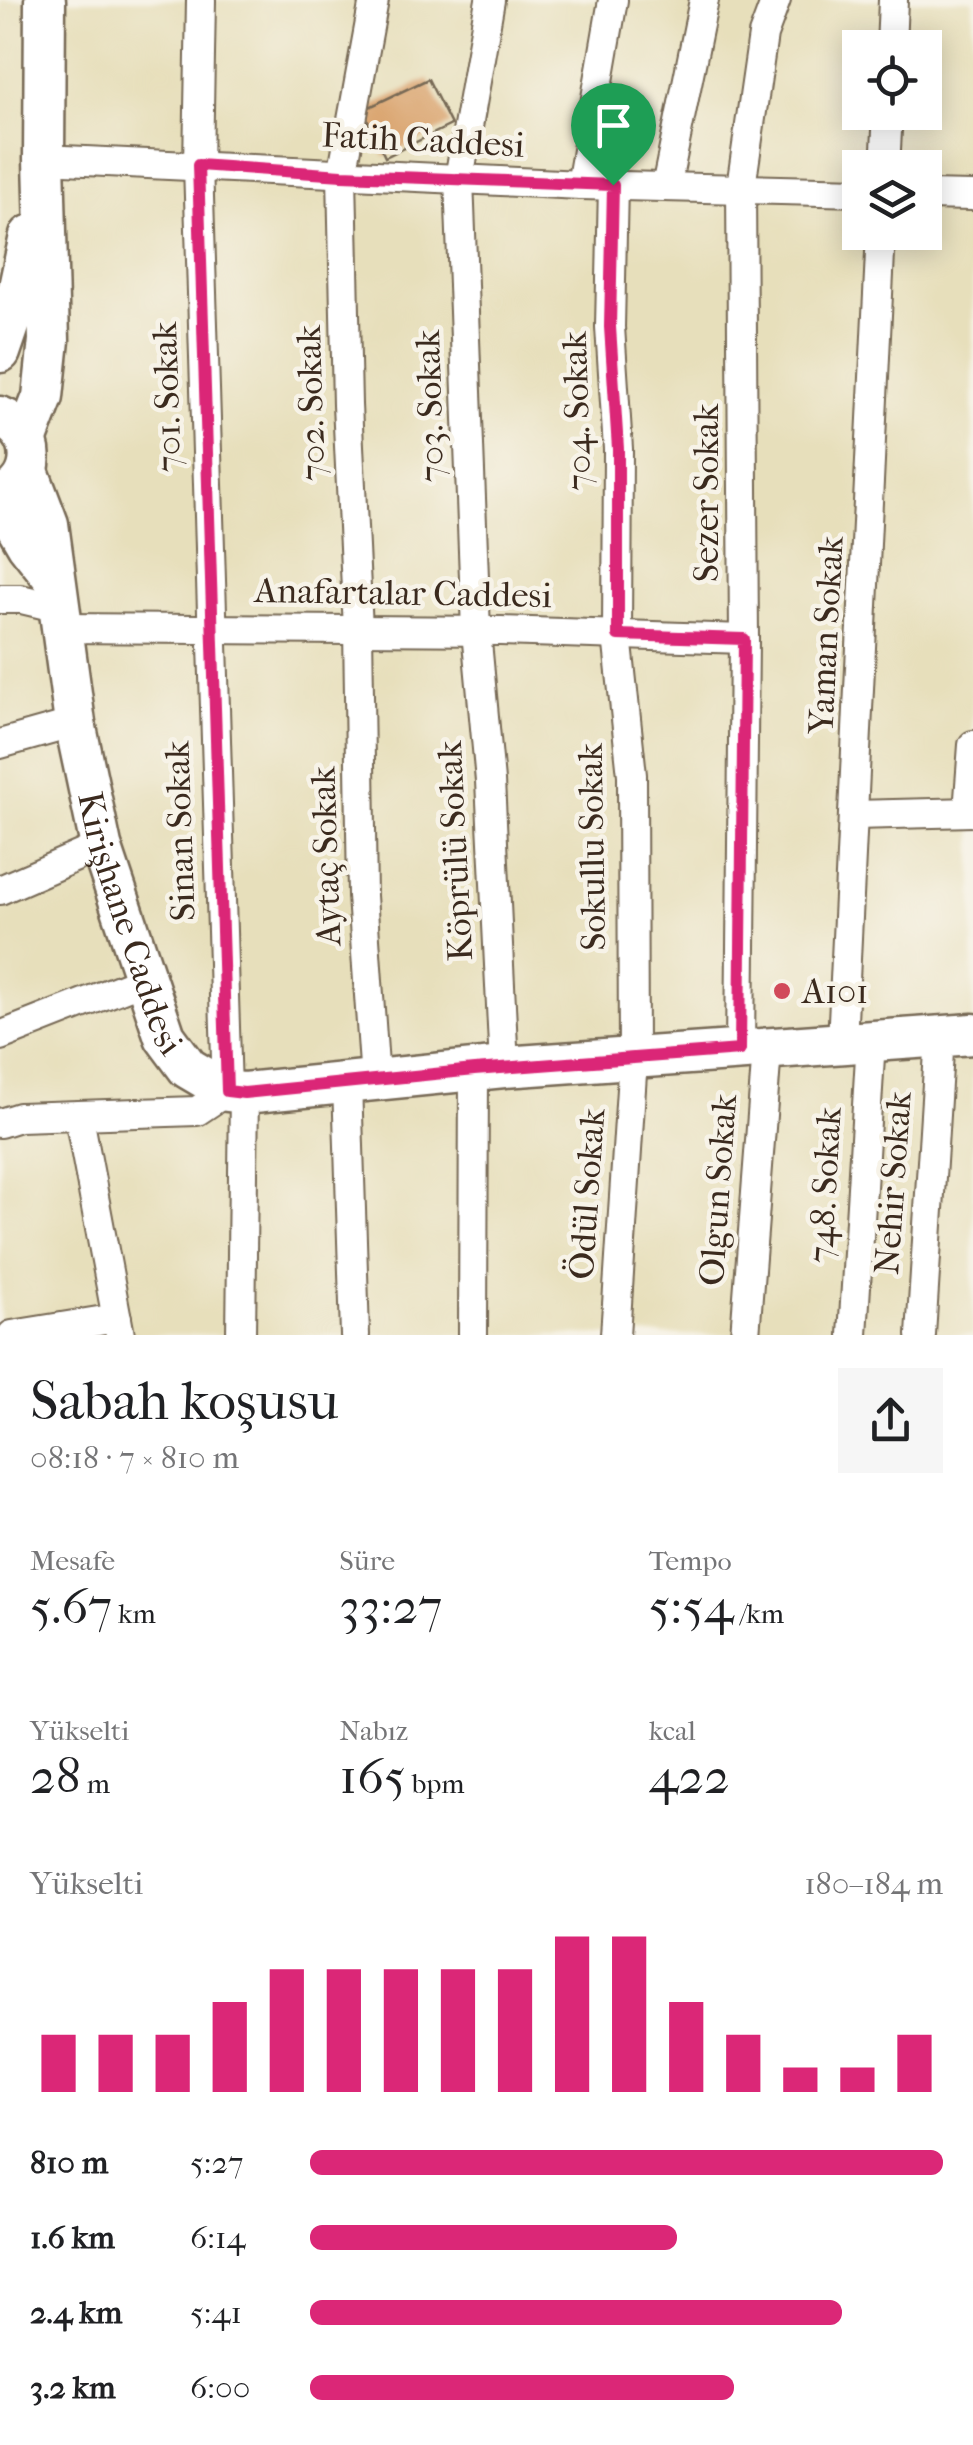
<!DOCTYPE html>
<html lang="tr">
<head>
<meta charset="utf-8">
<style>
	body { margin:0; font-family:"IM FELL French Canon",serif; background:#f6f6f6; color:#202124; height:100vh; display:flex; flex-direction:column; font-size:38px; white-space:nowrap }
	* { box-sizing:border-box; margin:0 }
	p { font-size:32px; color:#757577 }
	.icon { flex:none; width:55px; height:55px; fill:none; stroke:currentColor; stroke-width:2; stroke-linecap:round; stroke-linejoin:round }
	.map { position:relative; height:1335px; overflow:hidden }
	.panel { display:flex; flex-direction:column; background:#fff; flex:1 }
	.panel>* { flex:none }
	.fabs { position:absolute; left:842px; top:30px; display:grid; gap:20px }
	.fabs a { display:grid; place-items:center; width:100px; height:100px; border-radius:0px; background:#fff; box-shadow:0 5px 25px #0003; font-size:50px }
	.pin { position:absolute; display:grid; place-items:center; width:85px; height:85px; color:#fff; margin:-102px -42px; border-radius:50% 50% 50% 0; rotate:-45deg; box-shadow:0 0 10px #0007 }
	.pin .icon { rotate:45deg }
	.round { display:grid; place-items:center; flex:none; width:105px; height:105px; border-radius:0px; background:#f6f6f6 }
	.overview { display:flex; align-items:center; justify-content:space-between; height:170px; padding:0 30px }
	h1 { font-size:55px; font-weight:600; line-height:75px }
	.figures { display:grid; grid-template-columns:repeat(3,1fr); gap:15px; height:170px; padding:10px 30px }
	.figures div { display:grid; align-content:center }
	.figures b { font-size:50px; font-weight:600 }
	.figures small { font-size:28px; font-weight:400 }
	.figures p { font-size:28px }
	.chart { height:280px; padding:20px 30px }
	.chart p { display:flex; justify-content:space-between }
	.chart svg { width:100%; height:180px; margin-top:10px; stroke:#db2777; stroke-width:6 }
	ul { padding:0 30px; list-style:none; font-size:32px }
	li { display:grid; grid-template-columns:160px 120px 1fr; align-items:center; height:75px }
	li i { height:25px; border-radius:12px; background:#db2777 }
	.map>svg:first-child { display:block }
	.building { fill:#d89f66 }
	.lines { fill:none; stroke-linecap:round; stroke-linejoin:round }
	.street-casing { stroke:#776955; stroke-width:32 }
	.secondary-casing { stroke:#776955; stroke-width:45 }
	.street { stroke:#fff; stroke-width:28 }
	.secondary { stroke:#fff; stroke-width:40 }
	.route-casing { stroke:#fff; stroke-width:20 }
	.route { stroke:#db2777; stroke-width:12 }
	.poi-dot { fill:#d1495b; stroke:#f7f3e8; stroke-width:4 }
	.labels { text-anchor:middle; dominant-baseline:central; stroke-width:9; stroke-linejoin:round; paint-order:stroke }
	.street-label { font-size:35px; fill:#3b2a1e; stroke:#f7f3e8 }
	.poi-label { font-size:35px; fill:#3b2a1e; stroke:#f7f3e8; text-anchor:start }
</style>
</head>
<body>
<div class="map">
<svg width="973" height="1335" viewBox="0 0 973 1335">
	<rect width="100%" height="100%" fill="#f7f3e8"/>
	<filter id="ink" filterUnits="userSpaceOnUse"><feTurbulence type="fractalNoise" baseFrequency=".01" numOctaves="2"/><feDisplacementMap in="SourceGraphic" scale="20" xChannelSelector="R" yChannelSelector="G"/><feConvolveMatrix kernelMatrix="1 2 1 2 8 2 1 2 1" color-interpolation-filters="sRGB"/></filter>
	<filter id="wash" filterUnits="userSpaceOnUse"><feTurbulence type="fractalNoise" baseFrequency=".0048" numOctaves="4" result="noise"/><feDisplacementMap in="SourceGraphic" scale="40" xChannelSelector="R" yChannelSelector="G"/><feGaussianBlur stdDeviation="2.25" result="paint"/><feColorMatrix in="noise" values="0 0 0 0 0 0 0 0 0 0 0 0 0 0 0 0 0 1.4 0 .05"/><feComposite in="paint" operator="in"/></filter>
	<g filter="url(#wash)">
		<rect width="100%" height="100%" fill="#e7dfbb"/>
		<g id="blocks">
			<polygon class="building" points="428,79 451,125 385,157 363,110"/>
		</g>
	</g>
	<g filter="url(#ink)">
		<use href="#blocks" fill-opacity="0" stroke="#776955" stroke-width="2.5"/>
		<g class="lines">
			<g class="street-casing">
				<g id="street">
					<polyline points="374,0 342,175 347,405 358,629 362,896 375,1080"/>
					<polyline points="490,0 459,179 476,631 490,781 504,1067"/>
					<polyline points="891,48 893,0"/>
					<polyline points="44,159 581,185 860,192"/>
					<polyline points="885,168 888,112"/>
					<polyline points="581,185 613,0"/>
					<polyline points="613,185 610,327 618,449 617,635 632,775 633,1058 615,1335"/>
					<polyline points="666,187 704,0"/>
					<polyline points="925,195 973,196"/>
					<polyline points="0,599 21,599 59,608"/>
					<polyline points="61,628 501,631 744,639"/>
					<polyline points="0,744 75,723"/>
					<polyline points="968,812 973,745"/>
					<polyline points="854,815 973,812"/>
					<polyline points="0,890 101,846"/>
					<polyline points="0,1036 145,979"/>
					<polyline points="842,1042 881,232"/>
					<polyline points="740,1050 744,639 741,187 763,35 776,0"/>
					<polyline points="347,1083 355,1335"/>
					<polyline points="79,1117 120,1335"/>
					<polyline points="0,1123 19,1117 197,1111 227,1091 198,165 201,0"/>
					<polyline points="12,1335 117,1318"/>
					<polyline points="241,1335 244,1093"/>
					<polyline points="473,1335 474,1070"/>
					<polyline points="745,1335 767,1050"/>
					<polyline points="853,1335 871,1040"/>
					<polyline points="921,1335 940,1036"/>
				</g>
			</g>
			<g class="secondary-casing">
				<g id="secondary">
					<polyline points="0,352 14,311 30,236"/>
					<path d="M 0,417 C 39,431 40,482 0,497"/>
					<polyline points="27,438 43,397 49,340 44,159 45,0"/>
					<path id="s1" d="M 28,471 L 48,524 L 75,723 L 101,846 L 165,1037 L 188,1068 L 227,1091 L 244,1093 L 504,1067 L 973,1034"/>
					<polyline points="0,498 27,544 53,577"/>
				</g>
			</g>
			<use href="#street" class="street"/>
			<use href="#secondary" class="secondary"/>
		</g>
	</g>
	<g class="lines" filter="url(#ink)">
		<g class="route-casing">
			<polygon id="route" points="198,165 342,175 613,185 610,327 618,449 618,635 744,639 740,1050 474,1070 244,1093 227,1091"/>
		</g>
		<use href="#route" class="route"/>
	</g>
	<circle class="poi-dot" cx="782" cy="991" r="10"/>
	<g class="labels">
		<g class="street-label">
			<text transform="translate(423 140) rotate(3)">Fatih Caddesi</text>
			<text transform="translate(167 397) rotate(-92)">701. Sokak</text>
			<text transform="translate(311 403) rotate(-92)">702. Sokak</text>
			<text transform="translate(430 406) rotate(-92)">703. Sokak</text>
			<text transform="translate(577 411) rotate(-92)">704. Sokak</text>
			<text transform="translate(706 493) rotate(-90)">Sezer Sokak</text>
			<text transform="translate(403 593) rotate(1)">Anafartalar Caddesi</text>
			<text transform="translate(826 635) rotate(-87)">Yaman Sokak</text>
			<text transform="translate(180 831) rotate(-92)">Sinan Sokak</text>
			<text transform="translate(592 847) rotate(-91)">Sokullu Sokak</text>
			<text transform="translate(455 851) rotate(-93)">Köprülü Sokak</text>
			<text transform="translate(326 856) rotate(-92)">Aytaç Sokak</text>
			<text stroke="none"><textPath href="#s1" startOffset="465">Kirişhane Caddesi</textPath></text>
			<text transform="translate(893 1183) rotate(-86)">Nehir Sokak</text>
			<text transform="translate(825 1185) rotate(-87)">748. Sokak</text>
			<text transform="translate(718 1190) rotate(-86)">Olgun Sokak</text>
			<text transform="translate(587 1194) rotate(-86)">Ödül Sokak</text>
		</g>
		<g class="poi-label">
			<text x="802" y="991">A101</text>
		</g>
	</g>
</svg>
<div class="fabs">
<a><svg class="icon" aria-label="locate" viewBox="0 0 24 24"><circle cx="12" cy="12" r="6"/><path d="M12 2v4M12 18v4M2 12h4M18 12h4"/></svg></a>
<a><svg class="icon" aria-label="layers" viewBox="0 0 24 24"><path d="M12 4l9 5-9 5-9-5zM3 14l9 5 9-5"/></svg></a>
</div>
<div class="pin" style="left:613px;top:185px;background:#1e9e55"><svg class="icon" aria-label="arrive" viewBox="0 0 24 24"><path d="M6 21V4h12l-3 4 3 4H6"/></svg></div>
</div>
<section class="panel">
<div class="overview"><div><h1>Sabah koşusu</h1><p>08:18 · 7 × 810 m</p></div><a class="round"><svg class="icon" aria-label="share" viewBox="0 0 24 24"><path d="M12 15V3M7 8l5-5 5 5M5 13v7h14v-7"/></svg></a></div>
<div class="figures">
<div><p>Mesafe</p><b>5.67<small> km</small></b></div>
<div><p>Süre</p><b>33:27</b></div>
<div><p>Tempo</p><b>5:54<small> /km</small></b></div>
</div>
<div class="figures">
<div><p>Yükselti</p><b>28<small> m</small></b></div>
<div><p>Nabız</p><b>165<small> bpm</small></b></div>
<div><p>kcal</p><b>422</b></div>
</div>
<div class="chart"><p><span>Yükselti</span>180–184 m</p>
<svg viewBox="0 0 160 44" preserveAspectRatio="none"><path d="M5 44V30M15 44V30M25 44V30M35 44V22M45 44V14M55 44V14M65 44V14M75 44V14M85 44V14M95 44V6M105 44V6M115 44V22M125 44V30M135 44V38M145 44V38M155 44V30"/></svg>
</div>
<ul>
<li><b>810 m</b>5:27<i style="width:100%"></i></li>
<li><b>1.6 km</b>6:14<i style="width:58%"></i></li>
<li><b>2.4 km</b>5:41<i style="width:84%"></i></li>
<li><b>3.2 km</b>6:00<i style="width:67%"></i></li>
</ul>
</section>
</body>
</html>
